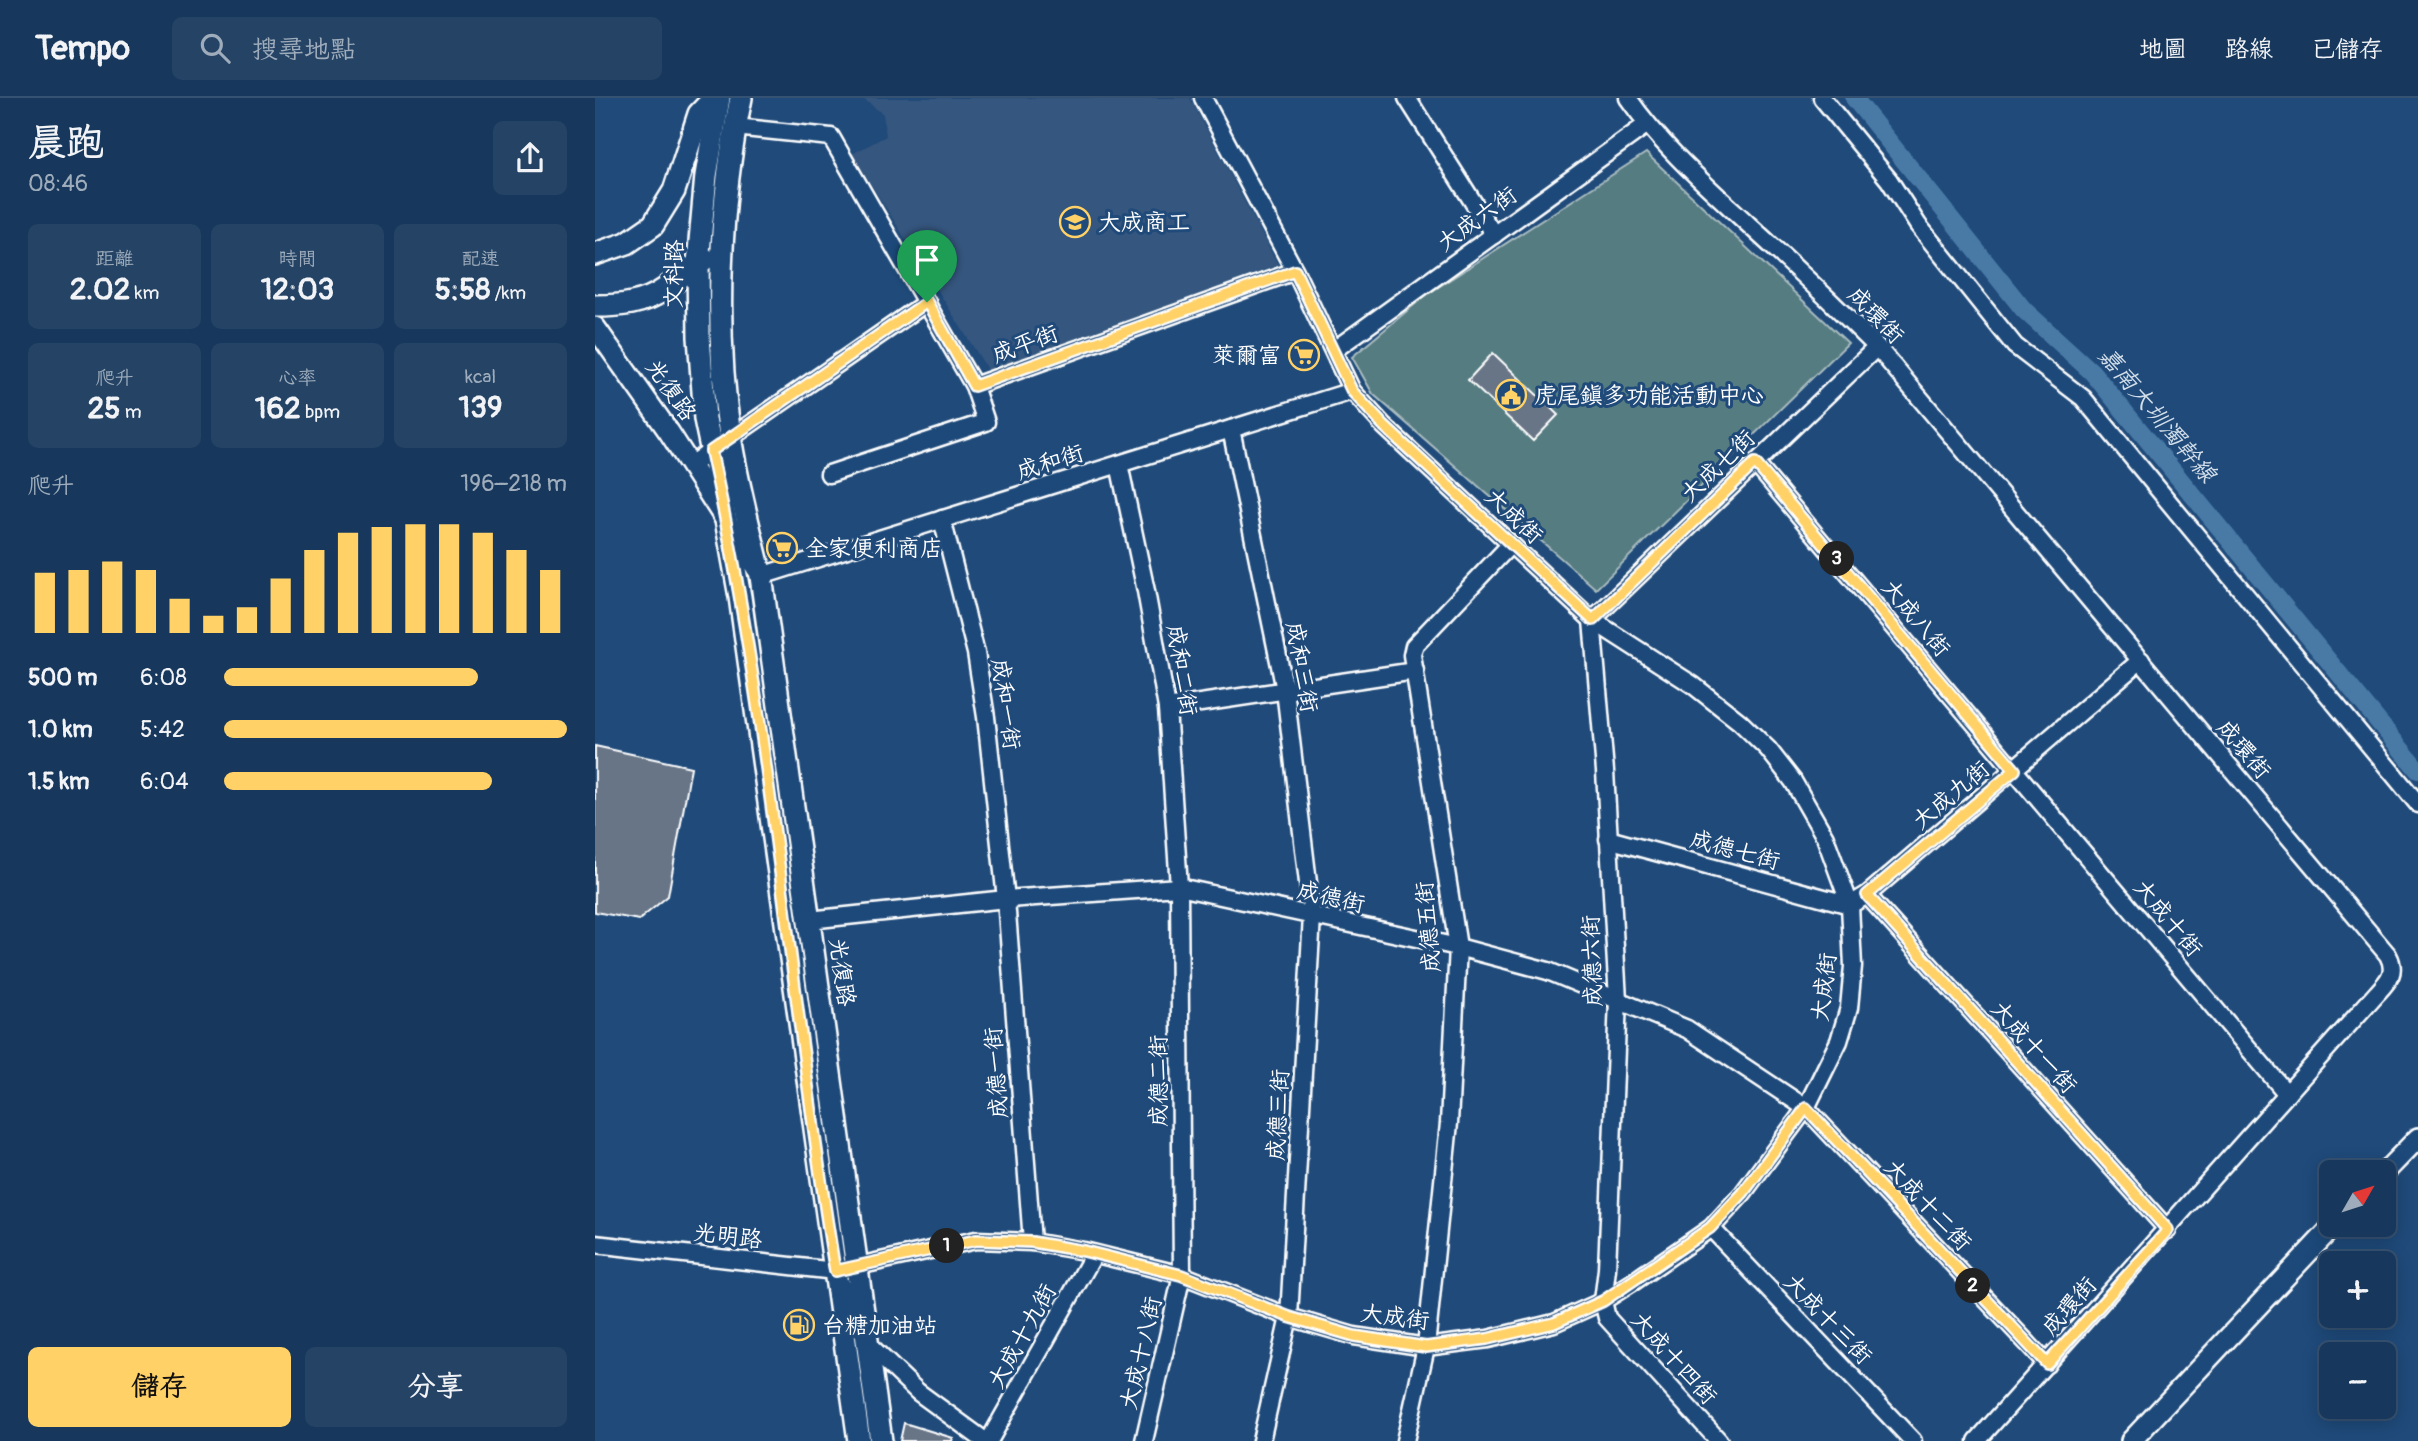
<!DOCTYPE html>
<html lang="zh-TW">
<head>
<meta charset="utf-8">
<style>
	body { margin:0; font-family:Pangolin,"LXGW WenKai TC",sans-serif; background:#244365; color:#f1f3f6; height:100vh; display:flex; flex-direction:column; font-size:26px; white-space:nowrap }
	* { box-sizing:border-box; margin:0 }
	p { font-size:23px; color:#9eacbb }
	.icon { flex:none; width:38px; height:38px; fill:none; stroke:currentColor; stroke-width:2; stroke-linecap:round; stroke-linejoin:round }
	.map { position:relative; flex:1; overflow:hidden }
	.panel { display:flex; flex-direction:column; background:#17385c; width:595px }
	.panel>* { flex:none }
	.needle { width:46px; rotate:51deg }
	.tools { position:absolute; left:1724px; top:1062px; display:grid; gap:14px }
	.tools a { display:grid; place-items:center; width:77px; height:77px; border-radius:10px; background:#17385c; box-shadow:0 4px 18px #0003,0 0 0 2px #365272; font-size:35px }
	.pin { position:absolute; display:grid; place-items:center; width:60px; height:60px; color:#fff; margin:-72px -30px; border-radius:50% 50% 50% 0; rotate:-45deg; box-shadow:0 0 7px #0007 }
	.pin .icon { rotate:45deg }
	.km { position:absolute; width:35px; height:35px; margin:-18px; border-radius:50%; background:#222; color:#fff; font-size:19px; line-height:35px; text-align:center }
	.round { display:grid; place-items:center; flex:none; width:74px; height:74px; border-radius:10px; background:#244365 }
	.head { display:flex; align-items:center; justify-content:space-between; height:119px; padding:0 28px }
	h1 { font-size:38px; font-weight:700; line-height:52px }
	.figures { display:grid; grid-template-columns:repeat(3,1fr); gap:10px; height:119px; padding:7px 28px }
	.figures div { display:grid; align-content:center; border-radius:10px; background:#244365; text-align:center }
	.figures b { font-size:30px; font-weight:700 }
	.figures small { font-size:19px; font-weight:400 }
	.figures p { font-size:19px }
	.chart { height:196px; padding:14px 28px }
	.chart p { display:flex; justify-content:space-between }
	.chart svg { width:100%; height:126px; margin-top:7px; stroke:#ffd166; stroke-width:6 }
	.primary-button { display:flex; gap:14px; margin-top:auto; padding:14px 28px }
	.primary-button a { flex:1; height:80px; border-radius:10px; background:#ffd166; color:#111; font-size:28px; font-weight:700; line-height:80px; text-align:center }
	.primary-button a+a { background:#244365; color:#f1f3f6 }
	ul { padding:0 28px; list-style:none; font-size:23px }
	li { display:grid; grid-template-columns:112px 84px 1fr; align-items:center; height:52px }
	li i { height:18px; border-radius:9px; background:#ffd166 }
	header { display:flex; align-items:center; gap:42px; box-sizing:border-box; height:98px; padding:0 35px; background:#17385c; border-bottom:2px solid #365272 }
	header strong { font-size:33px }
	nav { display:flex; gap:38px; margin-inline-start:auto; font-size:24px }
	.search { width:490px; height:63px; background:#244365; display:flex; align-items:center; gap:18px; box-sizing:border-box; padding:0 24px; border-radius:10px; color:#9eacbb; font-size:26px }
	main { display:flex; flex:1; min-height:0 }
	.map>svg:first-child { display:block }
	.built { fill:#35577e }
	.park { fill:#557b81; stroke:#aabdc0; stroke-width:2 }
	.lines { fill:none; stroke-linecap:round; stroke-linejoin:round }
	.canal { stroke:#497aa6; stroke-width:18 }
	.building { fill:#677587; stroke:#fff; stroke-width:2 }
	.minor-casing { stroke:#fff; stroke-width:21 }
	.tertiary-casing { stroke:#fff; stroke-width:24 }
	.secondary-casing { stroke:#fff; stroke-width:26 }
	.minor { stroke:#1f4a7a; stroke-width:16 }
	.tertiary { stroke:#1f4a7a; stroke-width:19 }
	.secondary { stroke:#1f4a7a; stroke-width:21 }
	.route-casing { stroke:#fff; stroke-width:14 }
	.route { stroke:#ffd166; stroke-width:9 }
	.labels { text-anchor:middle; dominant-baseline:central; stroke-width:6; stroke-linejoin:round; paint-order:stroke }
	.street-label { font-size:23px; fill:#fff; stroke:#1f4a7a }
	.poi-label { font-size:23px; fill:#fff; stroke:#1f4a7a; text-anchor:start }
	.water-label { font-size:24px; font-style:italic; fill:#d2dee9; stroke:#1f4a7a }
</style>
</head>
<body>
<header>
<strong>Tempo</strong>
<div class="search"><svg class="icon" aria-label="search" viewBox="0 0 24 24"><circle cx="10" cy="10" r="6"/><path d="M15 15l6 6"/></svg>搜尋地點</div>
<nav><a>地圖</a><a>路線</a><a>已儲存</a></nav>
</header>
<main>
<section class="panel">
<div class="head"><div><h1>晨跑</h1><p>08:46</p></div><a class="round"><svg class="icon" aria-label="share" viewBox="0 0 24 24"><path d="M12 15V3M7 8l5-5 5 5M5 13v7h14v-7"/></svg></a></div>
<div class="figures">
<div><p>距離</p><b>2.02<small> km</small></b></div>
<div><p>時間</p><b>12:03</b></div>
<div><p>配速</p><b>5:58<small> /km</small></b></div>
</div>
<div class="figures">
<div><p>爬升</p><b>25<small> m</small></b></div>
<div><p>心率</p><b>162<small> bpm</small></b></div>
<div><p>kcal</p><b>139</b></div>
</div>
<div class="chart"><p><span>爬升</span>196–218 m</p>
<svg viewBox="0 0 160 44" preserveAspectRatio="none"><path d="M5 44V23M15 44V22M25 44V19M35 44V22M45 44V32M55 44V38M65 44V35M75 44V25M85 44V15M95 44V9M105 44V7M115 44V6M125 44V6M135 44V9M145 44V15M155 44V22"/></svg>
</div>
<ul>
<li><b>500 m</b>6:08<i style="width:74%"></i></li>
<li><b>1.0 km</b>5:42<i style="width:100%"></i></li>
<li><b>1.5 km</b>6:04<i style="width:78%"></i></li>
</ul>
<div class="primary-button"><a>儲存</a><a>分享</a></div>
</section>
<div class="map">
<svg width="1823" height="1343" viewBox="0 0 1823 1343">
	<rect width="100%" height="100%" fill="#1f4a7a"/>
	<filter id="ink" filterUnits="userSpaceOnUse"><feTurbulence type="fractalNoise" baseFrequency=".0143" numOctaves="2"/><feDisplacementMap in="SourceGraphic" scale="14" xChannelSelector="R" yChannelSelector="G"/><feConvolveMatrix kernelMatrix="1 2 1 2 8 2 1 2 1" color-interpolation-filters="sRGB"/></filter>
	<g filter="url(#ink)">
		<polygon class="built" points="267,0 595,0 683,167 394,274 257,56 291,38 288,16"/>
		<polygon class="park" points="1051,55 1253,245 1001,491 778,296 757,259 831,197"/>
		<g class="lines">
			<polyline class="canal" points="1259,0 1429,212 1497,274 1823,672"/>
		</g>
		<g class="building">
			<polygon points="898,255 963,317 938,343 873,282"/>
			<polygon points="0,648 96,669 73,798 44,822 0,814"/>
			<polygon points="309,1325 358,1340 357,1343 305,1343"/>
		</g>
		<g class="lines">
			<g class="minor-casing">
				<g id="minor">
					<polyline points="812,0 899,137"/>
					<path d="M 1033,0 C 1067,49 1111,87 1154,127 C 1198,167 1240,207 1282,249 L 1793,857 C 1802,874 1794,882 1782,895 L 1382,1343"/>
					<polyline points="1227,0 1294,82 1323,127 1420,248 1488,300 1823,706"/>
					<polyline points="140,29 236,39 379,288 391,324 234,376"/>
					<polyline points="739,252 1051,27"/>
					<polyline points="379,288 700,173"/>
					<polyline points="636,331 690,592 717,818 694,1219 666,1343"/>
					<polyline points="1160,365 1692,996"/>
					<polyline points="524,366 551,493 572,610 584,789 587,1177 549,1343"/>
					<polyline points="96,367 332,204"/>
					<polyline points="347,421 381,555 391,619 411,801 437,1144"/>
					<polyline points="166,478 757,293"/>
					<polyline points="572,610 820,573"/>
					<polyline points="1013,741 1255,807 1272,797 1546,562"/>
					<polyline points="1272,797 1573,1132"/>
					<polyline points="214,822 411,801 584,789 863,849 953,873 1092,931 1211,1010 1452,1266"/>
					<polyline points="1116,1130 1318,1343"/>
					<polyline points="0,1146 240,1173 381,1142 437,1144 489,1153 587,1177 694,1219 759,1238 831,1249 893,1241 959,1225 1008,1203 1038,1184 1116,1130 1148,1095 1211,1010 1244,943 1254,910 1258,868 1255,807 1230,739 1198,683 1173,651 1145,624 1098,587 997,522 789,328 757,293 700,173 608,0"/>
					<polyline points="247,1188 273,1246 323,1294 390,1343"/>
					<polyline points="394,1343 499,1156"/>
					<polyline points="810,1343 831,1249 854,1025 863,849 817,557 819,548 916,446"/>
					<polyline points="1124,1343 1012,1220 1008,1203 1012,1171 1023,902 1010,673 997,522 1282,249"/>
				</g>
			</g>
			<g class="tertiary-casing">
				<g id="tertiary">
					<polyline points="0,229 74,334 162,471"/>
					<polyline points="1788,1076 1823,1040"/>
					<polyline points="1536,1343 1739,1127"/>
				</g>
			</g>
			<g class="secondary-casing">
				<g id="secondary">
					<polyline points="124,0 111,78 103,165 104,239 110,321 131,422 145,499 264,1343"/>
					<path d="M 146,0 C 124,105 119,231 135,338 C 142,385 155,432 166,478 L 286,1343"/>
					<polyline points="0,156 32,145 58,127 79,93 104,16 119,0"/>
					<path d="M 0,208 C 25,208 49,206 70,191 C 84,181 95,170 110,161"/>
				</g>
			</g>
			<use href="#minor" class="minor"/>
			<use href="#tertiary" class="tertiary"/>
			<use href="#secondary" class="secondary"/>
		</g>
	</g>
	<g class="lines" filter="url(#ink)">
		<g class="route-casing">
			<path id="route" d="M 700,173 L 757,293 L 789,328 L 998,522 L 1160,365 L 1420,672 L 1272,797 L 1573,1132 L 1452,1266 L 1211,1010 L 1148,1095 L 1115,1130 L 1008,1203 L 959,1225 L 892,1241 L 831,1249 L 759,1238 L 694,1219 L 586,1177 L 489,1153 L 437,1144 L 381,1142 L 240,1173 C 195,901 176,623 116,353 L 332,204 L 379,288 Z"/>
		</g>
		<use href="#route" class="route"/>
	</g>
	<defs>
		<g id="school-ring" transform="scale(1.575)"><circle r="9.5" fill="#1f4a7a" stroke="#ffd166" stroke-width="1.5"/><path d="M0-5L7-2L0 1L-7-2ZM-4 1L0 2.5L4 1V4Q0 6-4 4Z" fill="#ffd166"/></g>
		<g id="supermarket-ring" transform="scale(1.575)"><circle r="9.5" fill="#1f4a7a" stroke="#ffd166" stroke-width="1.5"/><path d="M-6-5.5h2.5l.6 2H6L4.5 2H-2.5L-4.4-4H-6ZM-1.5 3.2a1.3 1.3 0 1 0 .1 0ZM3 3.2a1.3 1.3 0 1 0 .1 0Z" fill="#ffd166"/></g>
		<g id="civic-ring" transform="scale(1.575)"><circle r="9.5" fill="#1f4a7a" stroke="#ffd166" stroke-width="1.5"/><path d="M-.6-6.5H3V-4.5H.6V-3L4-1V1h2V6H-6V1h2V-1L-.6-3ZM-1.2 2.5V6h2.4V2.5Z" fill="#ffd166"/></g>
		<g id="fuel-ring" transform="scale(1.575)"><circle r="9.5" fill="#1f4a7a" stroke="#ffd166" stroke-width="1.5"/><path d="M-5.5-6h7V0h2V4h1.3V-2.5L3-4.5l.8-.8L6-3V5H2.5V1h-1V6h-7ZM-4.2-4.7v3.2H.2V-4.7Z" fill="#ffd166"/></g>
	</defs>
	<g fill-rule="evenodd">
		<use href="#school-ring" x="480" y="124"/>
		<use href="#supermarket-ring" x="709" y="257"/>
		<use href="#civic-ring" x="916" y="297"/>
		<use href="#supermarket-ring" x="187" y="450"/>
		<use href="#fuel-ring" x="204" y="1227"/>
	</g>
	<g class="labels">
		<g class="street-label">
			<text transform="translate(882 121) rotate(-36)">大成六街</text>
			<text transform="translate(79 176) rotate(-89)">文科路</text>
			<text transform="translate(1281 217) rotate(46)">成環街</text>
			<text transform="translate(430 246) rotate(-20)">成平街</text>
			<text transform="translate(76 292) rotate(55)">光復路</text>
			<text transform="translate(455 364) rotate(-17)">成和街</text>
			<text transform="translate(1123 368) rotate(-44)">大成七街</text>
			<text transform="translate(919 418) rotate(43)">大成街</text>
			<text transform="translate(1321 520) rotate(50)">大成八街</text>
			<text transform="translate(707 569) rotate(80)">成和三街</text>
			<text transform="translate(587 572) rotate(81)">成和二街</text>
			<text transform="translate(411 606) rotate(82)">成和一街</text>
			<text transform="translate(1649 651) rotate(50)">成環街</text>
			<text transform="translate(1356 697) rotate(-40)">大成九街</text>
			<text transform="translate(1140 752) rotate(15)">成德七街</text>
			<text transform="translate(736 799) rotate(13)">成德街</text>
			<text transform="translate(1573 820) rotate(50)">大成十街</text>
			<text transform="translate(833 829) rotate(-95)">成德五街</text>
			<text transform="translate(997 863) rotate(-92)">成德六街</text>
			<text transform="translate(247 874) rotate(82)">光復路</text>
			<text transform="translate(1229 889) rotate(-83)">大成街</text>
			<text transform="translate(1439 949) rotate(48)">大成十一街</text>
			<text transform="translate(401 975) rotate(-94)">成德一街</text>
			<text transform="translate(563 983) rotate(-90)">成德二街</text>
			<text transform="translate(683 1017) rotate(-87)">成德三街</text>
			<text transform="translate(1333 1107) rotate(47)">大成十二街</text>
			<text transform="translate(133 1138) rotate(7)">光明路</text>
			<text transform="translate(1474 1208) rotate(-48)">成環街</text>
			<text transform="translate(800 1219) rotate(7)">大成街</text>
			<text transform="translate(1233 1221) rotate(46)">大成十三街</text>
			<text transform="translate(427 1238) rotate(-61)">大成十九街</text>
			<text transform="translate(546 1255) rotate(-77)">大成十八街</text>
			<text transform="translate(1079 1260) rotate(48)">大成十四街</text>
		</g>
		<g class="poi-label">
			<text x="503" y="124">大成商工</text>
			<text x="686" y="257" text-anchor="end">萊爾富</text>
			<text x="939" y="297">虎尾鎮多功能活動中心</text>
			<text x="210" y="450">全家便利商店</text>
			<text x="227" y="1227">台糖加油站</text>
		</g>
		<g class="water-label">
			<text transform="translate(1562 317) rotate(50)">嘉南大圳濁幹線</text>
		</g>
	</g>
</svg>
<div class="tools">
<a><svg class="needle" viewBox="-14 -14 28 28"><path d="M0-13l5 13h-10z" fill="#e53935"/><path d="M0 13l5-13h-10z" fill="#9eacbb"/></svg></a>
<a>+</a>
<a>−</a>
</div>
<div class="pin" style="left:332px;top:204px;background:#1e9e55"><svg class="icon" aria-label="arrive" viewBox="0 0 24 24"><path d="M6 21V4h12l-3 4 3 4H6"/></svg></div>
<b class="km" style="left:352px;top:1148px">1</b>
<b class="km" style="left:1378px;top:1188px">2</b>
<b class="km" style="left:1242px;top:461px">3</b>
</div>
</main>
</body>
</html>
